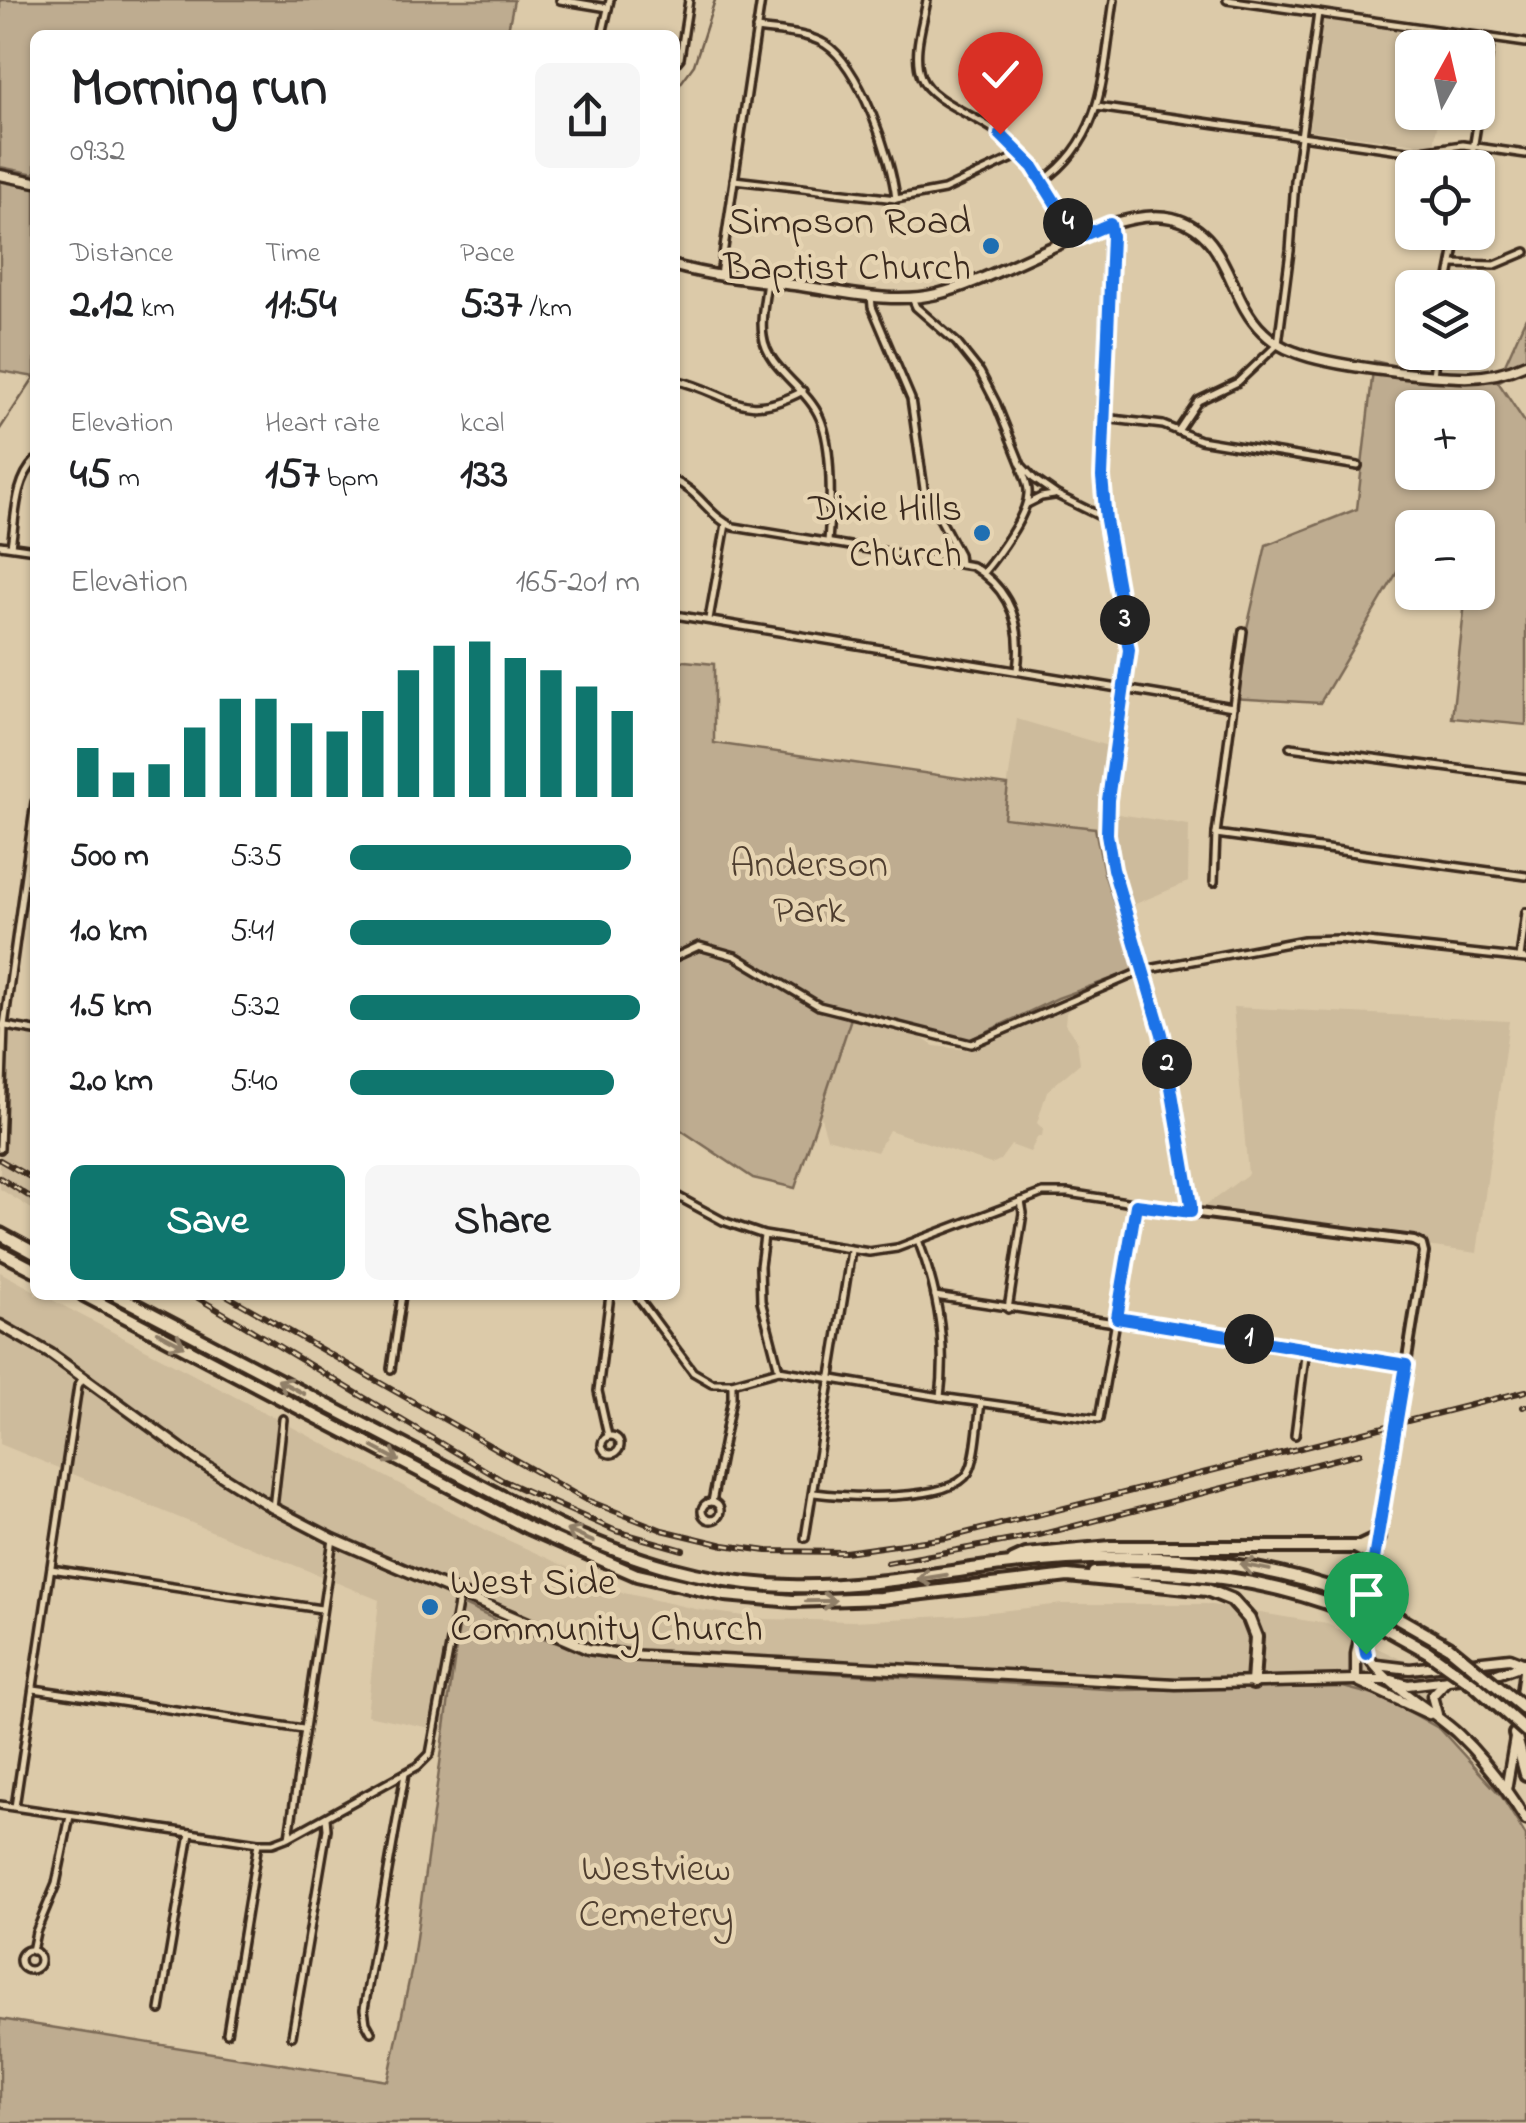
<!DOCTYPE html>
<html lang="en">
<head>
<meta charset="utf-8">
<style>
	body { margin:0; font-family:"Indie Flower",sans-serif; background:#f6f6f6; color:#202124; height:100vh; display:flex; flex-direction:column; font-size:38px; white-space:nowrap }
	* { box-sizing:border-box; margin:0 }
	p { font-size:32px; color:#757577 }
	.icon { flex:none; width:55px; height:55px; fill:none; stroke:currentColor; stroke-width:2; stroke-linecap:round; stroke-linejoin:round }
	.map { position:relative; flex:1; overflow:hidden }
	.panel { position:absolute; left:30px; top:30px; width:650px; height:1270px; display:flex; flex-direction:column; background:#fff; border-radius:15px; box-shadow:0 2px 8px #0004 }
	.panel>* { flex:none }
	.needle { width:65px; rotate:8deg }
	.controls { position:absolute; left:1395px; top:30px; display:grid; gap:20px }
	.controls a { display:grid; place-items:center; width:100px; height:100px; border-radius:15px; background:#fff; box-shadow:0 2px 8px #0004; font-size:50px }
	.pin { position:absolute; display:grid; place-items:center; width:85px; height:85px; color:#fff; margin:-102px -42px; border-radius:50% 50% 50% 0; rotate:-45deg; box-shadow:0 0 10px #0007 }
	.pin .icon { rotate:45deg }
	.km { position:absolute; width:50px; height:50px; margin:-25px; border-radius:50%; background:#222; color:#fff; font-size:28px; line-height:50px; text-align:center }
	.round { display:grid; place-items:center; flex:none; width:105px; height:105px; border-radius:15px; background:#f6f6f6 }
	.summary { display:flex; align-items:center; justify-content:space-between; height:170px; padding:0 40px }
	h1 { font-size:55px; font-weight:700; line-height:75px }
	.metrics { display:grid; grid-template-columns:repeat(3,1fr); gap:15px; height:170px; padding:10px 40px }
	.metrics div { display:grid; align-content:center }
	.metrics b { font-size:42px; font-weight:700 }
	.metrics small { font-size:28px; font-weight:400 }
	.metrics p { font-size:28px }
	.chart { height:280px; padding:20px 40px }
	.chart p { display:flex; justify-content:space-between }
	.chart svg { width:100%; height:180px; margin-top:10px; stroke:#0f766e; stroke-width:6 }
	.cta { display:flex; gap:20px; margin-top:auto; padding:20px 40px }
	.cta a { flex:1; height:115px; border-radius:15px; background:#0f766e; color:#fff; font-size:40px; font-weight:700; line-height:115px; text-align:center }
	.cta a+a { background:#f6f6f6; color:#202124 }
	ul { padding:0 40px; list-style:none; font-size:32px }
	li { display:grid; grid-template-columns:160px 120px 1fr; align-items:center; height:75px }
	li i { height:25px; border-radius:12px; background:#0f766e }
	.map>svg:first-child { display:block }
	.built { fill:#cdbb9c }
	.green { fill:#beac90; stroke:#7c6b57; stroke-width:2.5; fill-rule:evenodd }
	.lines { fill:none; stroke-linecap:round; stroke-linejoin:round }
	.stream { stroke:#72604d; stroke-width:2.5 }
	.minor-casing { stroke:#3b2a1e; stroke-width:12 }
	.tertiary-casing { stroke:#3b2a1e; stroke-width:14 }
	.secondary-casing { stroke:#3b2a1e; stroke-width:15 }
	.motorway-casing { stroke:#3b2a1e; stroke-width:18 }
	.minor { stroke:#e6d4b2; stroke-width:5 }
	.tertiary { stroke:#e6d4b2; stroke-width:6 }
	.secondary { stroke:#e6d4b2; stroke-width:8 }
	.motorway { stroke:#e6d4b2; stroke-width:10 }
	.rail-casing { stroke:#3b2a1e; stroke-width:6 }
	.rail { stroke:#e6d4b2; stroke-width:2.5; stroke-dasharray:8; stroke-linecap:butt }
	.tertiary-bridge-casing { stroke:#3b2a1e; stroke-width:14; stroke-linecap:butt }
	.motorway-bridge-casing { stroke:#3b2a1e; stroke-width:18; stroke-linecap:butt }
	.tertiary-bridge { stroke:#e6d4b2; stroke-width:6 }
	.motorway-bridge { stroke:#e6d4b2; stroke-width:10 }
	.oneway { stroke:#907f68 }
	.route-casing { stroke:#fff; stroke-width:20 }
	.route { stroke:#1a73e8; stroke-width:12 }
	.poi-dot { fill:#1f6fb2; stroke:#e6d4b2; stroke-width:4 }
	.labels { text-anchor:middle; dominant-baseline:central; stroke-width:9; stroke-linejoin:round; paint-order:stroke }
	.poi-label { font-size:40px; fill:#3b2a1e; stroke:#e6d4b2; text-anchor:end }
	.park-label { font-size:40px; fill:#4f3e2f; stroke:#e6d4b2 }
</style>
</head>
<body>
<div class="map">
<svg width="1526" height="2123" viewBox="0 0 1526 2123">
	<rect width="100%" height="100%" fill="#dccaa9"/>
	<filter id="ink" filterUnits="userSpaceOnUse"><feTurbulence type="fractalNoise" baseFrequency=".01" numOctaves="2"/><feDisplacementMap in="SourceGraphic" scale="20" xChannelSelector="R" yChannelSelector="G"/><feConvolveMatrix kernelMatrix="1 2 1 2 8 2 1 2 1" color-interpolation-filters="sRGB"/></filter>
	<g filter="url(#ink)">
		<g class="built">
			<polygon points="1318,17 1496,45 1488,81 1478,88 1478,48 1412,48 1412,112 1439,113 1434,146 1309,130"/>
			<polygon points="1017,719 1118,749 1112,813 1189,825 1188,882 1128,907 1116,867 1095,828 1003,818"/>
			<polygon points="1075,1002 1066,1013 1065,1024 1077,1041 1080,1063 1047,1091 1037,1123 1043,1129 1042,1137 1038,1136 1030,1152 1011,1145 1000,1160 991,1164 889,1130 877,1152 827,1138 819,1111 851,1019 920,1037 934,1046 970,1050"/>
			<polygon points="1233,1007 1509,1021 1477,1253 1194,1214 1248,1174"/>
			<polygon points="0,1030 35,1033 35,1211 0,1189"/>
			<polygon points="0,1272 35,1291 35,1295 43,1295 492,1533 624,1593 700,1610 765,1619 854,1621 964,1615 1062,1604 1206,1604 1327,1624 1417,1667 1440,1729 1385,1698 1343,1687 1195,1685 813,1666 567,1648 528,1635 462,1605 445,1731 367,1715 379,1600 0,1444"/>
		</g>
		<g class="green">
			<polygon points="0,0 514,0 507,35 35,35 35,174 0,167"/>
			<polygon points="0,179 35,186 35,377 0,371"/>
			<path d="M 1526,317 L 1526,366 L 1498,382 L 1526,424 L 1526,725 L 1452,718 L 1466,593 L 1478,592 L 1478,528 L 1412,528 L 1412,547 L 1320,703 L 1231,698 L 1266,545 L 1357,509 L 1374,361 L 1454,379 L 1497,382 ZM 1412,408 L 1478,408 L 1478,472 L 1412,472 Z"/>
			<polygon points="675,660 714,664 714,743 1008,785 1004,818 1095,828 1104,873 1136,970 1058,998 969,1040 853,1012 795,1188 753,1178 675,1126"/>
			<polygon points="462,1604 528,1635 625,1661 1122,1690 1343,1687 1385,1698 1440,1729 1502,1797 1526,1836 1526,2123 0,2123 0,2019 388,2081 412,1967"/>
		</g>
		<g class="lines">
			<g class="stream">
				<polyline points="675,91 694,65 715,0"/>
				<polyline points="0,429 35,376"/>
			</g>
			<g class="minor-casing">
				<g id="minor">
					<polyline points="560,0 608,8"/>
					<path d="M 927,0 C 923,24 912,53 921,77 C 929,100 976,116 996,131 C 1032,158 1052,197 1075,236"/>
					<polyline points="1227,0 1526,43"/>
					<path d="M 756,29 C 777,32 807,33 825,44 C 860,66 892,159 896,199"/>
					<polyline points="602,35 610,0"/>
					<polyline points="675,64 680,58 689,0"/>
					<polyline points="1097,107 1414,152 1463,145 1526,154"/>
					<polyline points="1470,168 1491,38"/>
					<polyline points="734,180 896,199 944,190 1022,154"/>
					<path d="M 1043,181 C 1106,137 1103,69 1114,0"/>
					<polyline points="1452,264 1495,265 1526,252"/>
					<polyline points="720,275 761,0"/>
					<path d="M 767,281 C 765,299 760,318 763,336 C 767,369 807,387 820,418 C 833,447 831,510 828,542"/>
					<polyline points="1447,288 1458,232"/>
					<polyline points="871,295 872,307 911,399 924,489 959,554 960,563"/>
					<polyline points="912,298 916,307 956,342 980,372 996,403 1021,465 1034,479 1057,495 1106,519"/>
					<polyline points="1433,375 1436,352"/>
					<path d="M 675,380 C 732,393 741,424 803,391"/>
					<polyline points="1104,418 1163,425 1200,440 1358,466"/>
					<polyline points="1178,431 1198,401 1238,382 1278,344 1290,251 1295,181 1318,13"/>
					<path d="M 675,481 C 699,491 710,518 734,527 L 972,566 C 1012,590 1023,627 1017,670"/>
					<polyline points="1027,504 1041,497 1054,495"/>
					<polyline points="0,545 35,550"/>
					<path d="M 11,546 C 16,518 14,482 35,461"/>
					<path d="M 983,573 C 997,556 1027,516 1028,494 C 1029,486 1025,478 1022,470"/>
					<polyline points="675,615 1233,707"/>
					<polyline points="709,619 726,524"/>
					<polyline points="1290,747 1526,778"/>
					<polyline points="1216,834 1526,876"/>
					<polyline points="1214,882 1216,834 1243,631"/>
					<polyline points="675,957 699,946 735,956 819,1006 971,1044 1144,970 1304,940 1339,939 1526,959"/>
					<polyline points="1520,958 1526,912"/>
					<polyline points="0,1025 35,1031"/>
					<polyline points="0,1149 4,1026 35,802"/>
					<polyline points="675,1195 723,1221 764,1235 869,1252 897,1248 1043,1193 1068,1193 1191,1212"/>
					<polyline points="764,1236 760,1266 761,1301 779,1370"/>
					<path d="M 918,1240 C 938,1291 947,1343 940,1397"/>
					<polyline points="636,1295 693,1372 712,1383 732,1383 779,1370 940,1397 1099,1419 1136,1205"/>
					<polyline points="935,1296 1115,1323"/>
					<polyline points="1008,1309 1023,1213 1021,1201"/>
					<polyline points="1117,1317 1405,1365"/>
					<polyline points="391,1369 402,1295"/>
					<polyline points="1295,1435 1306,1348"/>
					<circle cx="611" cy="1445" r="9"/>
					<polyline points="608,1436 598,1391 610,1295"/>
					<path d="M 814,1493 C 845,1497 949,1503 968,1473 C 977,1460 978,1420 981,1403"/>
					<circle cx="711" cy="1511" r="9"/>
					<polyline points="712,1502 732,1398 732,1383"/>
					<polyline points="273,1508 283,1419"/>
					<polyline points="805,1538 851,1251"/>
					<polyline points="51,1569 321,1609"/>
					<polyline points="34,1689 303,1729"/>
					<polyline points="0,1805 258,1843 273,1843 289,1837 418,1766 430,1754 460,1593"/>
					<polyline points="15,1807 78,1386 82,1379"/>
					<polyline points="289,1837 333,1539"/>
					<circle cx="30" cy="1960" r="10"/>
					<polyline points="32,1951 36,1932 56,1884 70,1816"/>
					<polyline points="160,2010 190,1833"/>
					<polyline points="371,2032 366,2023 364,2009 405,1774"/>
					<polyline points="227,2033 258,1843"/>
					<polyline points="292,2036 327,1829 326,1818"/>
				</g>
			</g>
			<g class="tertiary-casing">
				<g id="tertiary">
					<polyline points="1110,224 1102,477 1106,519 1129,650 1108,800 1107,834 1113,869 1162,1034 1191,1212 1414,1241 1422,1245 1424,1253 1400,1402"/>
					<polyline points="1375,1562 1392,1450"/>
				</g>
			</g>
			<g class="secondary-casing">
				<g id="secondary">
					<polyline points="0,175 35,182"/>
					<path d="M 675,266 C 714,277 755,280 794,285 C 840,291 892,305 937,294 C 1002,279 1112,204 1172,218 C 1230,232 1226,297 1263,332 C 1272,341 1283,348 1295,352 C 1330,366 1421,376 1460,377 C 1482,378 1506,373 1526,364"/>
					<polyline points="0,1325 51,1354 198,1461 273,1508 333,1539 588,1649 627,1655 1176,1684 1356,1680 1392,1680 1408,1685 1497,1674 1525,1664"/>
					<path d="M 1363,1647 C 1378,1682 1431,1708 1459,1735 C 1485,1760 1507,1790 1526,1820"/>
					<polyline points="1377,1665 1410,1669 1510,1658 1525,1664"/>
					<polyline points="1356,1680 1356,1654 1375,1563"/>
					<polyline points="1360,1682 1429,1714"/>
					<polyline points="1437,1714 1432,1696 1446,1681"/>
					<polyline points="1517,1724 1525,1664"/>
					<polyline points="1506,1790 1515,1738"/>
				</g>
			</g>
			<g class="motorway-casing">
				<g id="motorway">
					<polyline points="0,1234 35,1253"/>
					<polyline points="0,1252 35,1270"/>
					<polyline points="84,1295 529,1528 637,1575 725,1595 793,1601 881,1598 1068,1576 1207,1590 1232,1600 1249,1619 1256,1637 1253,1683"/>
					<path d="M 116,1295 L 556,1525 C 631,1560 707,1584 790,1586 C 862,1588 931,1574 1002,1565 C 1121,1551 1235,1553 1348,1594"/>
					<polyline points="1357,1548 1369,1554 1375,1563"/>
					<polyline points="1013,1561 1026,1555 1111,1547 1360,1547 1379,1538"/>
					<path d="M 1094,1573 C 1182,1569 1263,1578 1346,1610"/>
					<polyline points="1386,1611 1449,1647"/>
					<polyline points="1383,1627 1428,1652"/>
					<polyline points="1525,1664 1526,1665"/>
					<polyline points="1515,1734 1526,1774"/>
				</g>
			</g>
			<use href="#minor" class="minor"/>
			<use href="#tertiary" class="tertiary"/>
			<use href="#secondary" class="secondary"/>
			<use href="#motorway" class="motorway"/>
			<g class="rail-casing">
				<g id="rail">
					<polyline points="0,1160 35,1180"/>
					<polyline points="0,1178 35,1200"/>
					<polyline points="193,1295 502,1480 616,1531 683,1550"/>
					<polyline points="226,1295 584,1499 662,1530 724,1545 767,1551 845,1552 946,1538 1526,1391"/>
					<polyline points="1523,1407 1526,1406"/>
					<polyline points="887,1563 1039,1535 1360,1453"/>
				</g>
			</g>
			<use href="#rail" class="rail"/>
			<g class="tertiary-bridge-casing">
				<polyline id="tertiary-bridge" points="1392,1450 1400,1402"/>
			</g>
			<g class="motorway-bridge-casing">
				<g id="motorway-bridge">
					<polyline points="1348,1594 1386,1611"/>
					<polyline points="1346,1610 1383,1627"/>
					<polyline points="1449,1647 1526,1710"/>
					<polyline points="1428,1652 1476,1686 1526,1731"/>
				</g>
			</g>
			<use href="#tertiary-bridge" class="tertiary-bridge"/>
			<use href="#motorway-bridge" class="motorway-bridge"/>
		</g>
		<defs><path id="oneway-shaft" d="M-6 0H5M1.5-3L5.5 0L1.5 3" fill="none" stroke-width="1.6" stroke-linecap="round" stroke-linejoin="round" transform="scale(2.5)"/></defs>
		<g class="oneway">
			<use href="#oneway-shaft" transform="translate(171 1339) rotate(28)"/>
			<use href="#oneway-shaft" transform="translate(291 1387) rotate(-152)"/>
			<use href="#oneway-shaft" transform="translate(386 1454) rotate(28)"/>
			<use href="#oneway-shaft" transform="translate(580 1536) rotate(-156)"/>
			<use href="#oneway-shaft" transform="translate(1255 1567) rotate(-169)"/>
			<use href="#oneway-shaft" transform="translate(932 1577) rotate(171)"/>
			<use href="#oneway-shaft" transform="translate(821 1601) rotate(-1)"/>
		</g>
	</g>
	<g class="lines" filter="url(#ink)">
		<g class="route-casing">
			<polyline id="route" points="1000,134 1033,167 1077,238 1110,224 1112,236 1102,477 1106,520 1129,650 1108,800 1107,834 1113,869 1162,1034 1191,1205 1191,1212 1136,1205 1117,1318 1406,1365 1362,1632 1366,1654"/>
		</g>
		<use href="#route" class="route"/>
	</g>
	<g class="poi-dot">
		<circle cx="991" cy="246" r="10"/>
		<circle cx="982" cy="533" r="10"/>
		<circle cx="430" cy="1607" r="10"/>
	</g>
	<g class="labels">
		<g class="poi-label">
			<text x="971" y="223">Simpson Road<tspan x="971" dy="46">Baptist Church</tspan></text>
			<text x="962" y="510">Dixie Hills<tspan x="962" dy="46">Church</tspan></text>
			<text x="450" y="1584" text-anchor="start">West Side<tspan x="450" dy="46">Community Church</tspan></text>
		</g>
		<g class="park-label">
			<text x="809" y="866">Anderson<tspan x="809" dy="46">Park</tspan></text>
			<text x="656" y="1870">Westview<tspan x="656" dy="46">Cemetery</tspan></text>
		</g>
	</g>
</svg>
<div class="controls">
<a><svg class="needle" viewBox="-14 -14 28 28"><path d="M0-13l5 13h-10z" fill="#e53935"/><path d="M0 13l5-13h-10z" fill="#757577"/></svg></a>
<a><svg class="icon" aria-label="locate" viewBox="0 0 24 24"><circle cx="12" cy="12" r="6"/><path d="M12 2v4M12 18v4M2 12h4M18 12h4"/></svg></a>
<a><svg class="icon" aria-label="layers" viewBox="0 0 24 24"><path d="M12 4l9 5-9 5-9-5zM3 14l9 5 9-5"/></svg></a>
<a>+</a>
<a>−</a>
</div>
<div class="pin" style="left:1366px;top:1654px;background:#1e9e55"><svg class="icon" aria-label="arrive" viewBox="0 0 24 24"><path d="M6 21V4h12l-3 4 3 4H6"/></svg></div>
<div class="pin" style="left:1000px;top:134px;background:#d93025"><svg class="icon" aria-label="check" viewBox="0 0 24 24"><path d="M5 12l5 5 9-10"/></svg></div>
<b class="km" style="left:1249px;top:1339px">1</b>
<b class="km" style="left:1167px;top:1064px">2</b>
<b class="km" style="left:1125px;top:620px">3</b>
<b class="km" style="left:1068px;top:223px">4</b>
<section class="panel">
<div class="summary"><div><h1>Morning run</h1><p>09:32</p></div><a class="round"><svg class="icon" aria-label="share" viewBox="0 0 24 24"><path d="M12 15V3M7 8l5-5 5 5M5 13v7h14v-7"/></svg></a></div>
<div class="metrics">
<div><p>Distance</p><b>2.12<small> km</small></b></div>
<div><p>Time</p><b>11:54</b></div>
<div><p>Pace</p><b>5:37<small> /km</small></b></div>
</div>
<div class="metrics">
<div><p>Elevation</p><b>45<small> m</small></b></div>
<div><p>Heart rate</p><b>157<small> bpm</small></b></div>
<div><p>kcal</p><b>133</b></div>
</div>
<div class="chart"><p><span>Elevation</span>165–201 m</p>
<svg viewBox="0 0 160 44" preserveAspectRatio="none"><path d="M5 44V32M15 44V38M25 44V36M35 44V27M45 44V20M55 44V20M65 44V26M75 44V28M85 44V23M95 44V13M105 44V7M115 44V6M125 44V10M135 44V13M145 44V17M155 44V23"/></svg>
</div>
<ul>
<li><b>500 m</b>5:35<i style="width:97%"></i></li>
<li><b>1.0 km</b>5:41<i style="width:90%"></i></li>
<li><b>1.5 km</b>5:32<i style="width:100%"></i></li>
<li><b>2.0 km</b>5:40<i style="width:91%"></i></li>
</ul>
<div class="cta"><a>Save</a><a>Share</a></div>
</section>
</div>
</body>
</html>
